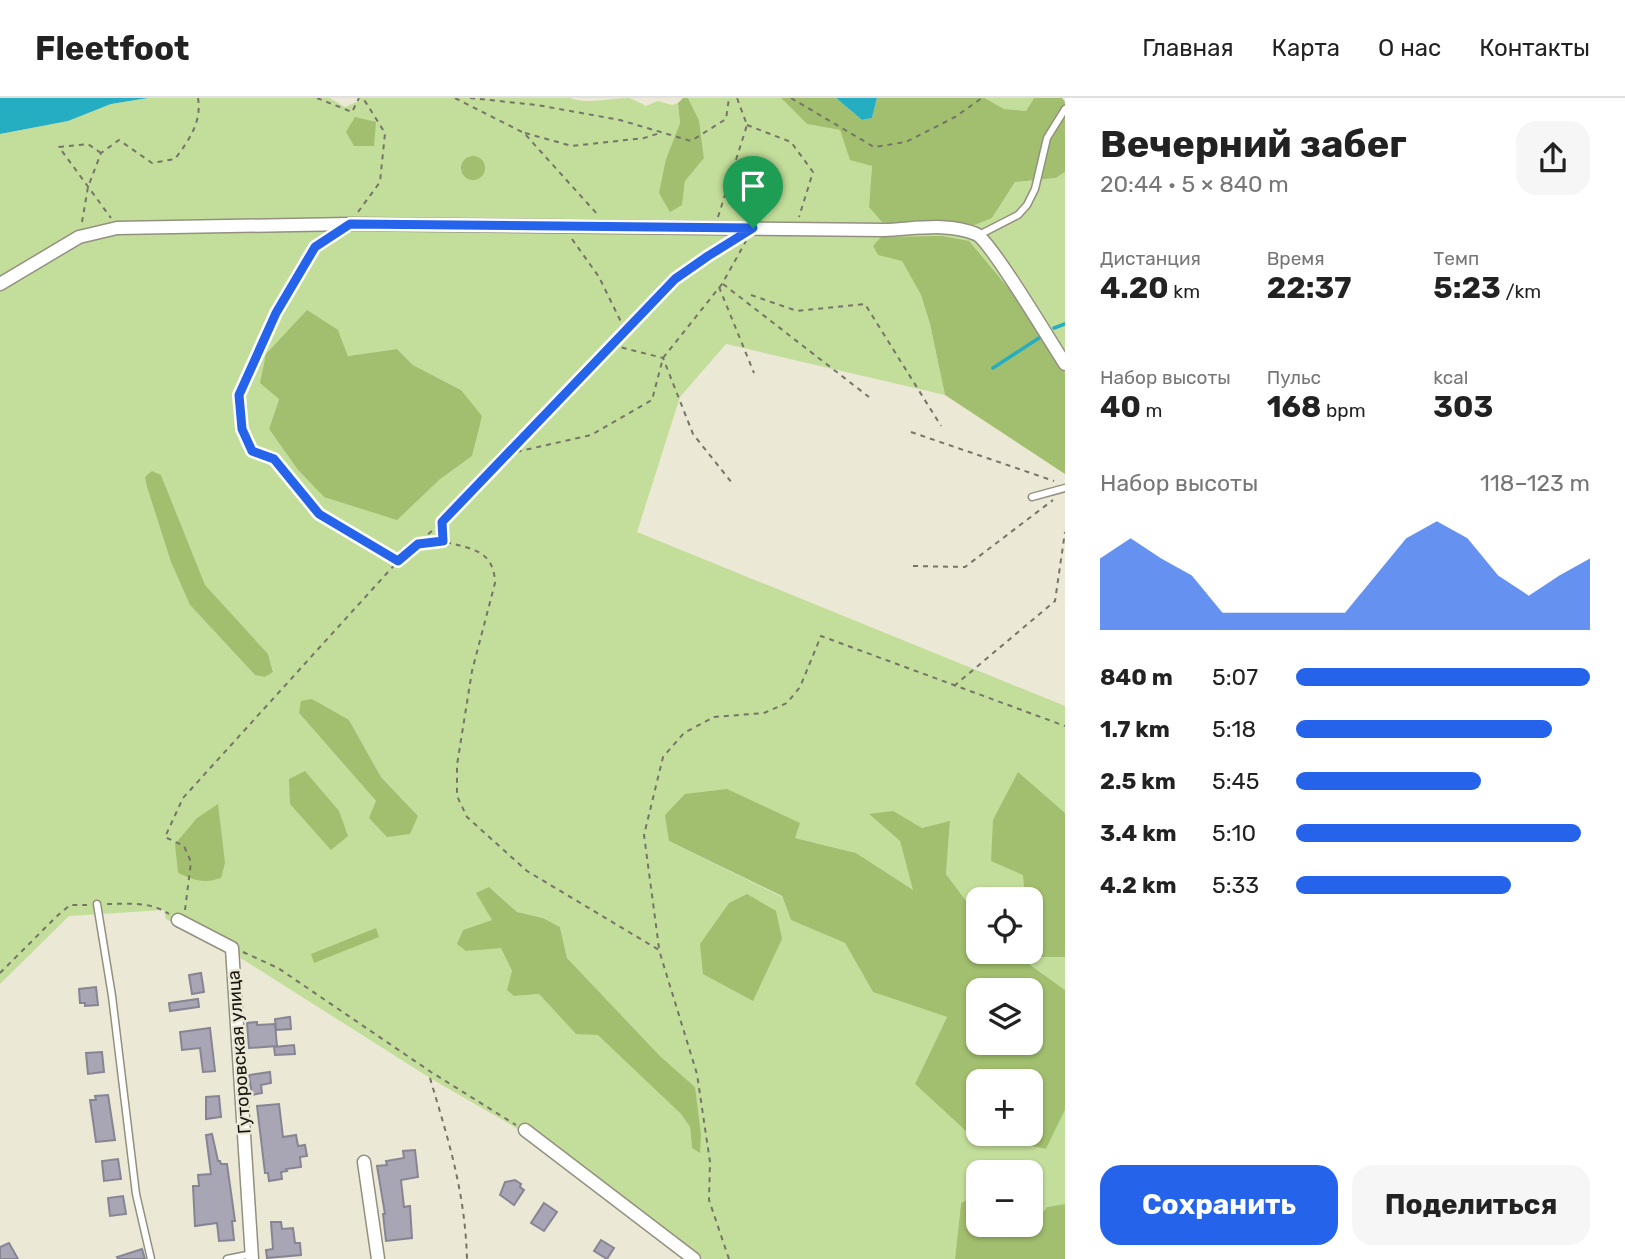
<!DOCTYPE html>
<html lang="ru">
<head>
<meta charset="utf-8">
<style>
	body { margin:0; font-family:Rubik,sans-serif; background:#f6f6f6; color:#222; height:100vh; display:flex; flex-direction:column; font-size:26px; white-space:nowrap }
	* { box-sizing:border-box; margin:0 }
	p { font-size:23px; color:#767676 }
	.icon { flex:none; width:38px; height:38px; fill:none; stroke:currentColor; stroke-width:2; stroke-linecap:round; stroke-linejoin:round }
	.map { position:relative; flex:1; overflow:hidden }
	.sheet { display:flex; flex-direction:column; background:#fff; width:560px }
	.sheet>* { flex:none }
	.tools { position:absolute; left:966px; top:789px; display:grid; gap:14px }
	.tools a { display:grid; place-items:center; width:77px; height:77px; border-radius:14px; background:#fff; box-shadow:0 2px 5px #0004; font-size:35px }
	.pin { position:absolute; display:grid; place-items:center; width:60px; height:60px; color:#fff; margin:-72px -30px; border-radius:50% 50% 50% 0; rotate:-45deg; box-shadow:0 0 7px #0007 }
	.pin .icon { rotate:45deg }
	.round { display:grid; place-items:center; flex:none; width:74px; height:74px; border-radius:21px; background:#f6f6f6 }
	.headline { display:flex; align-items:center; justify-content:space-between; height:119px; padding:0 35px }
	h1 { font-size:38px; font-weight:700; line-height:52px }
	.stats { display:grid; grid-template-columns:repeat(3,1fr); gap:10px; height:119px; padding:7px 35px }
	.stats div { display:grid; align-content:center }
	.stats b { font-size:30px; font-weight:700 }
	.stats small { font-size:19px; font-weight:400 }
	.stats p { font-size:19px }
	.chart { height:196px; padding:14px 35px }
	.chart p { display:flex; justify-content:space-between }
	.chart svg { width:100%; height:126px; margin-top:7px; fill:#2563eb; opacity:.7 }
	.action { display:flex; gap:14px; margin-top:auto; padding:14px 35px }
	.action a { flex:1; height:80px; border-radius:21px; background:#2563eb; color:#fff; font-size:28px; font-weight:700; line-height:80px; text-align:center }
	.action a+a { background:#f6f6f6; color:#222 }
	ul { padding:0 35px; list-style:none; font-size:23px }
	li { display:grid; grid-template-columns:112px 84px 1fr; align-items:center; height:52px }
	li i { height:18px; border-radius:9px; background:#2563eb }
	header { display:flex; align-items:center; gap:42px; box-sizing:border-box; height:98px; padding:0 35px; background:#fff; border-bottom:2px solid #e0e0e0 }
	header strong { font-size:33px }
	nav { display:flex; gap:38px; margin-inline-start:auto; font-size:24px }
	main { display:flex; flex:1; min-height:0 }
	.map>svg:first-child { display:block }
	.green { fill:#c3de9a; fill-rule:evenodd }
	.forest { fill:#a1bf6e; fill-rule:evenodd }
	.water { fill:#25adc1 }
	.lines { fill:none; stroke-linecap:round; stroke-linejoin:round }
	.stream { stroke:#25adc1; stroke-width:3.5 }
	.building { fill:#a8a5b5; stroke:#878494; stroke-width:2 }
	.lane-casing { stroke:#939080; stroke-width:9 }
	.street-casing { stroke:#939080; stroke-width:15 }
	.path { stroke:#767469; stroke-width:2; stroke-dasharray:5 5; stroke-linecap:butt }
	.lane { stroke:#fff; stroke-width:6 }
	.street { stroke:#fff; stroke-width:12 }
	.route-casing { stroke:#fff; stroke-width:14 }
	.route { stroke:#2563eb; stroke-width:9 }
	.labels { text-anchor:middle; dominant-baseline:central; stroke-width:5; stroke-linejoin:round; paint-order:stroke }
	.street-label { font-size:18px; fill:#15140e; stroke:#ebe8d6 }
</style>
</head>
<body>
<header>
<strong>Fleetfoot</strong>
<nav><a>Главная</a><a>Карта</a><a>О нас</a><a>Контакты</a></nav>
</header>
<main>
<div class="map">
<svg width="1065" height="1161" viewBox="0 0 1065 1161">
	<rect width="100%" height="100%" fill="#ebe8d6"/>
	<g class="green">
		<path d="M 148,0 L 330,0 L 345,9 L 359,3 L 360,0 L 570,0 C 590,7 609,0 629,0 C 635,2 640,5 646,8 L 658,3 L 672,7 L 678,5 L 680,25 L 666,61 L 682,107 L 685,83 L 704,59 L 699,22 L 688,0 L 781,0 L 807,26 L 840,32 L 850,61 L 872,68 L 869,109 L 992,120 L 1015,84 L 1056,80 L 1065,74 L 1065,275 L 1019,203 L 902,163 L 921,197 L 930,226 L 945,297 L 726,246 L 680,299 L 637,434 L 1065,608 L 1065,715 L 1018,675 L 1025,801 L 978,802 L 978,819 L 946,776 L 950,724 L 922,730 L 893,714 L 870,717 L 900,743 L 914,793 L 856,755 L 795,740 L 669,743 L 782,799 L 791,822 L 845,845 L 873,894 L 947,919 L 915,986 L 968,1035 L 1046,1051 L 1065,1012 L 1065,1106 L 1047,1109 L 1027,1135 L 1004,1137 L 997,1127 L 1031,1127 L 1031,1074 L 978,1074 L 978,1096 L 961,1105 L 955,1161 L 703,1161 L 513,1028 L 430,980 L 225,850 L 166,821 L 164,812 L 69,818 L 0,886 L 0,36 L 68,23 L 111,6 ZM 338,232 L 348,258 L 397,251 L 413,267 L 461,292 L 472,358 L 439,382 L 324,399 L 298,372 L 269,331 L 279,300 ZM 161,377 L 205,488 L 268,556 L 273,573 L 265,579 L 255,577 L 190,507 L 171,463 L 147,389 L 146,379 ZM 299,615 L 349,622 L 381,679 L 418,718 L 376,703 ZM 489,789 L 517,814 L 543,820 L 560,829 L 567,860 L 660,958 L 695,989 L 692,1050 L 690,1029 L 681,1016 L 598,936 L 576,936 L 539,896 L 514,898 L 512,873 L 501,849 L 466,853 L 463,832 L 492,822 Z"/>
		<polygon points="985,0 1034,0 1026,13 1004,11"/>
		<polygon points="1012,854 1024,854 1029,859 1065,859 1065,892"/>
	</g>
	<g class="forest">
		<polygon points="683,0 688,0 699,22 704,60 685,83 682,107 670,114 659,95 666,61 680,25 678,5"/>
		<polygon points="781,0 836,0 862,22 872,20 877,0 985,0 1004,11 1026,13 1034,0 1062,0 1065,4 1065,74 1056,80 1015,84 992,120 964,131 882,124 869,109 872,68 850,62 840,32 807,26"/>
		<polygon points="355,19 376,24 374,48 354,48 346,34"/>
		<circle cx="473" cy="70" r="12"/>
		<polygon points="942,138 969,143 1019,203 1065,275 1065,376 945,297 930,226 921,197 902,163 878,157 873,148 881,139"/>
		<polygon points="307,212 338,232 348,258 397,251 413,267 461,292 482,318 472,358 439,382 397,422 324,399 298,372 269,331 279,301 260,285 266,256"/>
		<polygon points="152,373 161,377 205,487 268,556 273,574 265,579 255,577 190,507 171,464 147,389 145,379"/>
		<polygon points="312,601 349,622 381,679 418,718 410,736 387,739 369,720 376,703 299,615 301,603"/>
		<polygon points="305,673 339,713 348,738 331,752 290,706 289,681"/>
		<polygon points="1018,674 1065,715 1065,859 1029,859 1024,854 1031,854 1031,802 1025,801 1023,777 991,763 993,722"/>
		<path d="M 727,691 L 800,725 L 795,740 L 856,755 L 913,792 L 900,743 L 869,716 L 893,713 L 922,730 L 950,723 L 946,776 L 978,819 L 978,854 L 1012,854 L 1065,892 L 1065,1012 L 1046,1051 L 968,1035 L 915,986 L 947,919 L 873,894 L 845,845 L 791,822 L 782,798 L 669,743 L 665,717 L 685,696 ZM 978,892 L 1031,892 L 1031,945 L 978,945 ZM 978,984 L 1031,984 L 1031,1036 L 978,1036 Z"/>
		<path d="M 218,706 L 225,765 L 221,780 C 203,786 194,782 178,775 L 175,746 L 197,720 Z"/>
		<polygon points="489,789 517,814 543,820 560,829 567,860 660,958 695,989 701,1037 700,1055 692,1050 690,1029 681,1016 598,937 576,936 539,896 514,898 507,892 512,873 501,850 466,853 457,846 463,832 492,822 476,795"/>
		<polygon points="747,796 776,813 782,841 753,903 703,876 700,846 729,805"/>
		<polygon points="376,830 379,839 314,865 311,856"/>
		<polygon points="978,1096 978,1127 997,1127 1005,1137 1027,1135 1047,1109 1065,1106 1065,1161 955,1161 961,1105"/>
	</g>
	<g class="water">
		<polygon points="0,0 148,0 111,6 68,23 0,36"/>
		<polygon points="836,0 877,0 872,20 862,22"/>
	</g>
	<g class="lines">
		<g class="stream">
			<polyline points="1054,230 1065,226"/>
			<polyline points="993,270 1039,240"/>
		</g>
	</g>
	<g class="building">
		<polygon points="201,875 204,894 192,896 189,877"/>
		<polygon points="96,889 98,907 85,908 85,905 80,905 79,891"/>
		<polygon points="198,901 199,909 170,913 169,905"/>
		<polygon points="290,919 291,931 276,932 275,921"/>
		<polygon points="257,924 257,927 275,926 277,948 249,950 247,925"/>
		<polygon points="210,930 215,973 203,974 200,950 182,952 180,934"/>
		<polygon points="294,947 295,956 275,957 274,949"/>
		<polygon points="102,954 104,974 88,976 86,955"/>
		<polygon points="270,974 271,985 261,987 262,995 252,997 249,977"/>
		<polygon points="108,997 115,1042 96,1044 90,1002 96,1002 95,998"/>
		<polygon points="219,998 221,1019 206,1021 206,999"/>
		<polygon points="279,1006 283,1039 296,1037 298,1048 305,1047 307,1058 300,1059 301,1069 286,1071 287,1073 281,1074 282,1081 269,1083 268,1075 265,1075 257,1008"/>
		<polygon points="212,1036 218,1063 220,1063 221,1066 227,1066 235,1123 232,1123 234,1142 219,1143 217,1125 195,1128 193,1088 199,1088 198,1077 211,1076 206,1037"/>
		<polygon points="415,1052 418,1079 401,1082 404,1109 410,1108 412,1140 386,1143 383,1116 385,1116 377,1068 387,1067 386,1063 404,1060 403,1053"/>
		<polygon points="118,1061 121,1081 104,1083 102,1063"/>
		<polygon points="515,1082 521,1086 520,1089 524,1092 514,1107 500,1097 505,1084"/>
		<polygon points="123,1098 126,1116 110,1118 108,1100"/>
		<polygon points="544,1105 557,1114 544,1133 531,1125"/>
		<polygon points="271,1124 281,1124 282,1131 293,1130 295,1145 300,1145 301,1157 267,1160 266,1152 273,1151"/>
		<polygon points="601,1142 614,1150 607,1161 594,1153"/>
		<polygon points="9,1145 18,1161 0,1161 0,1149"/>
		<polygon points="142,1151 145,1161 118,1161 117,1159"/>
	</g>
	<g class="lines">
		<g class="lane-casing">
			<g id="lane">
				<polyline points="979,137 1018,117 1027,107 1035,91 1047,40 1065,11"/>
				<polyline points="1032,399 1065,390"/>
				<polyline points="97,806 112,898 136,1096 151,1161"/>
				<polyline points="227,1161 252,1156"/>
			</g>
		</g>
		<g class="street-casing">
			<g id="street">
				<path d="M 0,186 L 79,139 L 117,130 L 350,126 L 884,132 C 914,131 948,124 976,136 C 990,142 1052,246 1065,266"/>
				<polyline points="178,822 232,850 252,1161"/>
				<polyline points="525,1032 694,1161"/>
				<polyline points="364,1064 378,1161"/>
			</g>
		</g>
		<g class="path">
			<polyline points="317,0 352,14 359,0"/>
			<polyline points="455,0 524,35 598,117"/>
			<polyline points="470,0 537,7 620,22 691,43 726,21 729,0"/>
			<polyline points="791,0 874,49 906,44 955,19 982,0"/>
			<polyline points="747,27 791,44 813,74 799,119"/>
			<polyline points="525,35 572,48 644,40 660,35"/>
			<polyline points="101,55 88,46 59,49 111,120"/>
			<polyline points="358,114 380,84 385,35 363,0"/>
			<polyline points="718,119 747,27 737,0"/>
			<path d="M 82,124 L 88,89 L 101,55 L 119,42 L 152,65 L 175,61 C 189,42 202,24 198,0"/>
			<polyline points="331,139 315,149 276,215 239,297 242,331 252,353 274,361 319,416 397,462"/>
			<polyline points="572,141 599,179 624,230"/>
			<polyline points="723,186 869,299"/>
			<polyline points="719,189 754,275"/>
			<polyline points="751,197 797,213 865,206 941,328"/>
			<polyline points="612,247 663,260 693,336 732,385"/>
			<polyline points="911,334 1054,383"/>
			<polyline points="507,356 591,337 652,302 663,260 722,186 746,143"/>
			<polyline points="420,445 442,443"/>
			<polyline points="913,468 965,469 1053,402"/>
			<polyline points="954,588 1055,503 1065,434"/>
			<path d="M 107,806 C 129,806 150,803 169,816"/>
			<polyline points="185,812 191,764 184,748 165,739 183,700 398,463 442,424"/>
			<polyline points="659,850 644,737 663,659 684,635 714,619 764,615 787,605 800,589 821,538 1065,628"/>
			<polyline points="243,854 278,870 431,974 516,1027"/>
			<polyline points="0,875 57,818 70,807 87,807"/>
			<path d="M 430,980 C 449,1044 465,1094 467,1161"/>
			<path d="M 729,1161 L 709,1102 L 710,1064 L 697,976 L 659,852 L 527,773 L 467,719 L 457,698 L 457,667 L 472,573 L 495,485 C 494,451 470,451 443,443 L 442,424 L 675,181 L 731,143"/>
		</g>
		<use href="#lane" class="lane"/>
		<use href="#street" class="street"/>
	</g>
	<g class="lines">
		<g class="route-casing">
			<polygon id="route" points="350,126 753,130 708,158 675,181 442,424 443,443 418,446 398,463 319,416 274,361 252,353 242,331 239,297 276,215 315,149"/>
		</g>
		<use href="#route" class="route"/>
	</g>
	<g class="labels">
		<g class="street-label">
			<text transform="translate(239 954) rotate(-94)">Гуторовская улица</text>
		</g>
	</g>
</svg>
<div class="tools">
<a><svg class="icon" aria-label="locate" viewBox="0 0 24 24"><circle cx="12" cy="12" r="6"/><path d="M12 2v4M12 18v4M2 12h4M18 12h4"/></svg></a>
<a><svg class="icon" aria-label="layers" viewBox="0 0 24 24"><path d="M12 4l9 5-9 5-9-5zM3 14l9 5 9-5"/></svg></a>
<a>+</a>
<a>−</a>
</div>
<div class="pin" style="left:753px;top:130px;background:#1e9e55"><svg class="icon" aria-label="arrive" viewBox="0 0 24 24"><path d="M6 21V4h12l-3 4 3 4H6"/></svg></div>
</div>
<section class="sheet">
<div class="headline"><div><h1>Вечерний забег</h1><p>20:44 · 5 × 840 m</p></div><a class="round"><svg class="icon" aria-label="share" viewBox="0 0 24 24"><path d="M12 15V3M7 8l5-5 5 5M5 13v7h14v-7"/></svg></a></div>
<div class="stats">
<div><p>Дистанция</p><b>4.20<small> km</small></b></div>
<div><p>Время</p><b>22:37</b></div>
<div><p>Темп</p><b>5:23<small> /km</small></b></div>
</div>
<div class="stats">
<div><p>Набор высоты</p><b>40<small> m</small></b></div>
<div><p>Пульс</p><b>168<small> bpm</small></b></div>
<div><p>kcal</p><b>303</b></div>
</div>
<div class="chart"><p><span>Набор высоты</span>118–123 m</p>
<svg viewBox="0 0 160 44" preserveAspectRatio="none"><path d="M0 44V19L10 12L20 19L30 25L40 38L50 38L60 38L70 38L80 38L90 25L100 12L110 6L120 12L130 25L140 32L150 25L160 19V44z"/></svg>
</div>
<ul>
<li><b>840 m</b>5:07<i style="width:100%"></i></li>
<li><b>1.7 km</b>5:18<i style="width:87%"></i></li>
<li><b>2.5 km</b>5:45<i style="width:63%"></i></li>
<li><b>3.4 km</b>5:10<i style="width:97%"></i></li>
<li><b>4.2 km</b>5:33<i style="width:73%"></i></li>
</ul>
<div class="action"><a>Сохранить</a><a>Поделиться</a></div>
</section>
</main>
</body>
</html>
